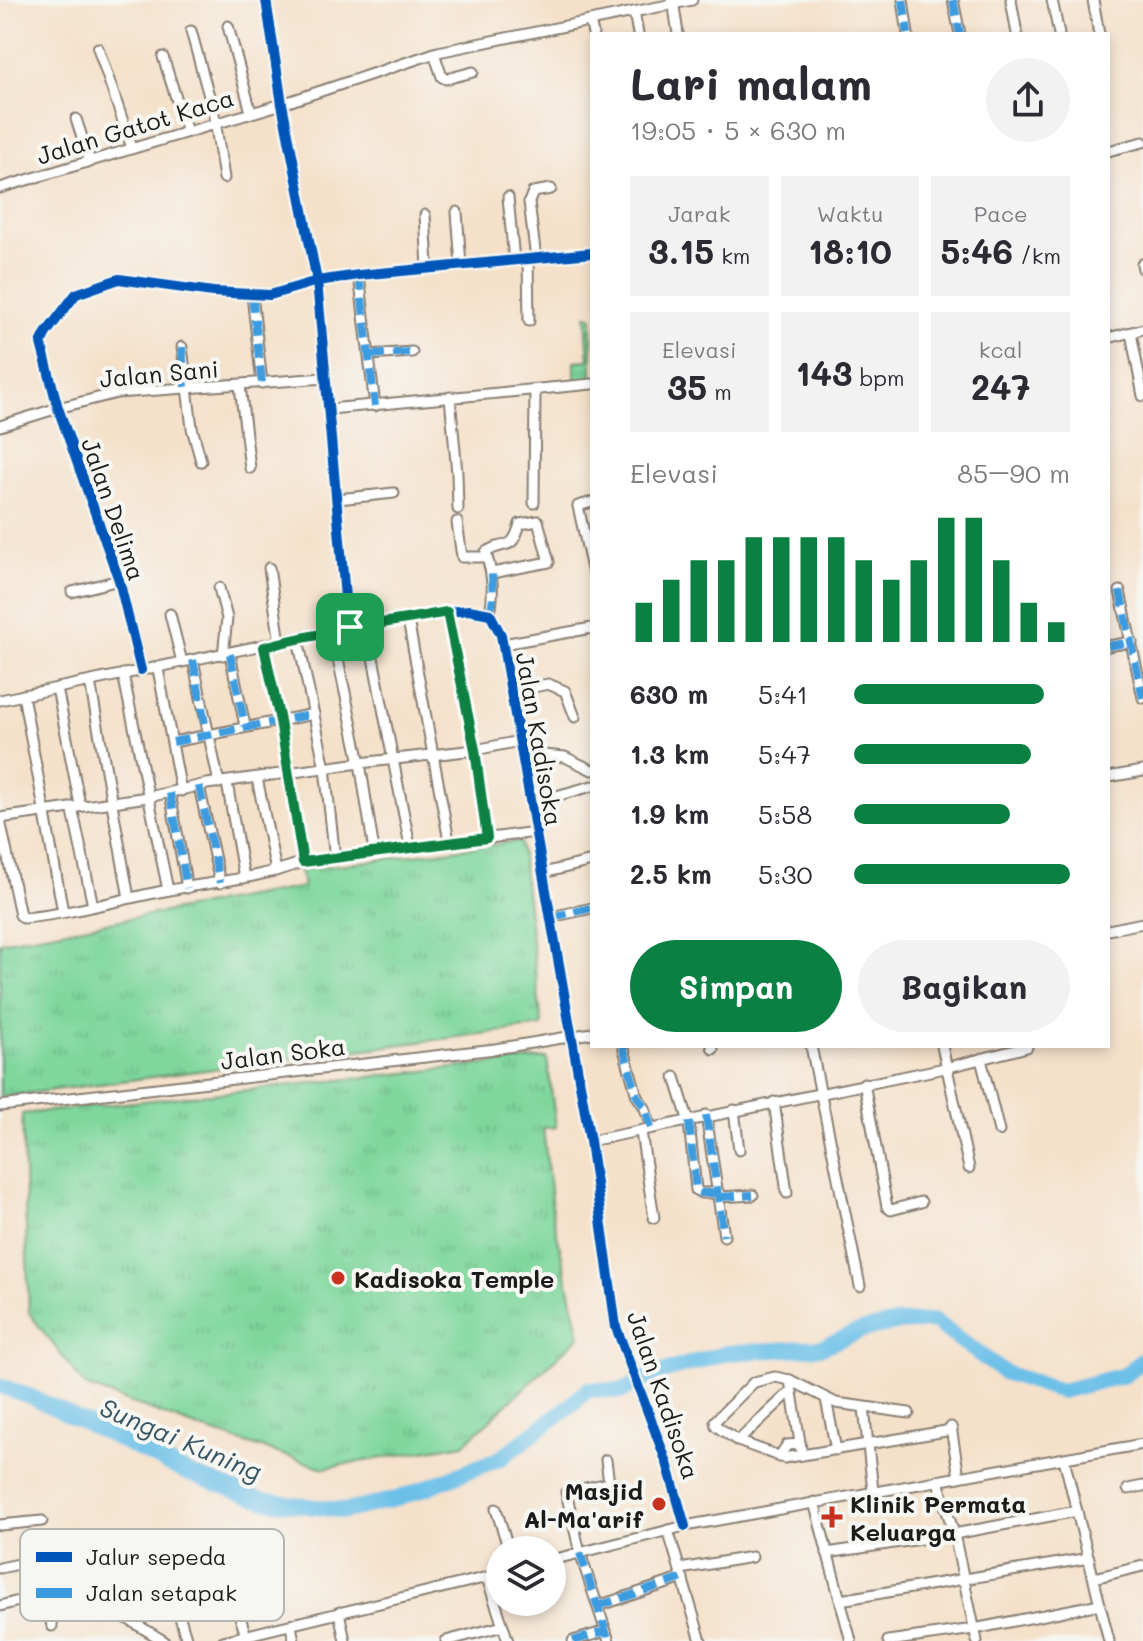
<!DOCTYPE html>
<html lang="id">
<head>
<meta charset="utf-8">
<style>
	body { margin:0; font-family:Mali,sans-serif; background:#f2f2f3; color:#2b2b33; height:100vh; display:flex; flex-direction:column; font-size:30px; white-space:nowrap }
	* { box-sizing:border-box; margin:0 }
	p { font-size:26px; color:#7c7c81 }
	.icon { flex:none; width:44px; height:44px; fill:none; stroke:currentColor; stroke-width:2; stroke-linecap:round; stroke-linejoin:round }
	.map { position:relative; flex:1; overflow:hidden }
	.side { position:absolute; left:590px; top:32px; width:520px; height:1016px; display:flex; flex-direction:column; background:#fff; border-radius:0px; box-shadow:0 4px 12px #0003 }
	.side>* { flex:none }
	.controls { position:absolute; left:486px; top:1536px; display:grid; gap:16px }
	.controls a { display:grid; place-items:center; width:80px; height:80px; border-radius:50%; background:#fff; box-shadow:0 4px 12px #0003; font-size:40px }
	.pin { position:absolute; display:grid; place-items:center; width:68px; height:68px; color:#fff; margin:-34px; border-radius:16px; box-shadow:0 4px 12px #0006 }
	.round { display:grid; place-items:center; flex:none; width:84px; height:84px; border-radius:42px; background:#f2f2f3 }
	.headline { display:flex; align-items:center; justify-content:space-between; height:136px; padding:0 40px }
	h1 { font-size:44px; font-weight:800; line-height:60px }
	.stats { display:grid; grid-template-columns:repeat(3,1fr); gap:12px; height:136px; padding:8px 40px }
	.stats div { display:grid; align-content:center; border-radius:0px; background:#f2f2f3; text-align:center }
	.stats b { font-size:34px; font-weight:800 }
	.stats small { font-size:22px; font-weight:400 }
	.stats p { font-size:22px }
	.chart { height:224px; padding:16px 40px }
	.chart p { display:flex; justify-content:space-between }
	.chart svg { width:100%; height:144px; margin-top:8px; stroke:#0b8043; stroke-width:6 }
	.cta { display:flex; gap:16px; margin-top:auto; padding:16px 40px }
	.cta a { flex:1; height:92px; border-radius:48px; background:#0b8043; color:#fff; font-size:32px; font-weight:800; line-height:92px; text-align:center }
	.cta a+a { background:#f2f2f3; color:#2b2b33 }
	ul { padding:0 40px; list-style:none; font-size:26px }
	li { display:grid; grid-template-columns:128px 96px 1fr; align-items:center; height:60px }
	li i { height:20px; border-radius:10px; background:#0b8043 }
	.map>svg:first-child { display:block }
	.grass { fill:url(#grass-tufts); stroke:#4e7a5c; stroke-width:2 }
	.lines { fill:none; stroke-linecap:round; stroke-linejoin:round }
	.river { stroke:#6cc0e8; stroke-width:16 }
	.minor-casing { stroke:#887e73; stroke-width:13 }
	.minor { stroke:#fff; stroke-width:9 }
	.quiet { stroke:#3c9bdf; stroke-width:8; stroke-dasharray:16 8; stroke-linecap:butt }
	.cycleway-casing { stroke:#f6f6f2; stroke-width:15 }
	.cycleway { stroke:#0057b8; stroke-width:10 }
	.route-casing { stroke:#fff; stroke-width:16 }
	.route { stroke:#0b8043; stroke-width:10 }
	.poi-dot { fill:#c8321e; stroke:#f6f6f2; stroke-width:3 }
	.labels { text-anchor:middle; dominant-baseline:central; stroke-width:8; stroke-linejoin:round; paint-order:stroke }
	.street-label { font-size:24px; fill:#1c1c1c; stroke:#f6f6f2 }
	.poi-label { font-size:24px; font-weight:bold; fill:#1c1c1c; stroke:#f6f6f2; text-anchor:start }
	.water-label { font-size:26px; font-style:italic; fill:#385563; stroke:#f6f6f2 }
	.key { fill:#f6f6f2; stroke:#b5b5b2; stroke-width:2 }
	.key-label { font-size:22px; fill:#1c1c1c }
</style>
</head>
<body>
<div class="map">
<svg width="1143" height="1641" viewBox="0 0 1143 1641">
	<defs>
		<pattern id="grass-tufts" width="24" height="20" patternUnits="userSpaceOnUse" patternTransform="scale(2)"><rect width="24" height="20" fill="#7fd79c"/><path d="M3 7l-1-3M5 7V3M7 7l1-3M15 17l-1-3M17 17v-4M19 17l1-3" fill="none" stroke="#6db886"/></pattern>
	</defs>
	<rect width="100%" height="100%" fill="#f6f6f2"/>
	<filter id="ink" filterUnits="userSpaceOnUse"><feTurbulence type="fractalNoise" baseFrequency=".0125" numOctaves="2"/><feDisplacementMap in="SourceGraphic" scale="16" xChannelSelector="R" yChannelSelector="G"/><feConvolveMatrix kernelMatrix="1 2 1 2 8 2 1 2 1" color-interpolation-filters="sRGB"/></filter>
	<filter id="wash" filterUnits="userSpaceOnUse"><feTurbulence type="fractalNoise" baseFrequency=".006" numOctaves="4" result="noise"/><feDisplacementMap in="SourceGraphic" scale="32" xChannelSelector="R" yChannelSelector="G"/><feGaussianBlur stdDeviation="1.8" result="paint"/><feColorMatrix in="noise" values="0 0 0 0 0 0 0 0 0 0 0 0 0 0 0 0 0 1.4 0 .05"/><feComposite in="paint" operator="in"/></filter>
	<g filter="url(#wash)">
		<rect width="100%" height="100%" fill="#f5e1ca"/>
		<g class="grass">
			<polygon points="586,315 592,316 592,384 575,385 575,361 589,360"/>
			<polygon points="520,841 542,1026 0,1097 0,942 303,887 300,870"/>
			<polygon points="547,1058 556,1127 543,1128 553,1217 580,1336 464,1444 324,1468 196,1427 85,1386 29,1313 22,1114"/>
		</g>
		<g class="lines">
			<polyline class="river" points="0,1386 32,1397 187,1473 262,1500 346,1511 400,1498 501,1458 570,1406 588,1389 621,1391 655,1374 727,1353 822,1347 860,1331 896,1323 934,1321 1005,1373 1061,1391 1125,1375 1143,1359"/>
		</g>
	</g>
	<g filter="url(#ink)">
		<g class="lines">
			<g class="minor-casing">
				<g id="minor">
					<polyline points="266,0 282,104 317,281 345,597 350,627 367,627 447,612 469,610 490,614 501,635 590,1141 616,1327 667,1463 685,1526"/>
					<polyline points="673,0 678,34"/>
					<polyline points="903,0 908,34"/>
					<polyline points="953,0 960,34"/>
					<polyline points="1011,0 1017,34"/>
					<polyline points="1052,0 1059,34"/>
					<polyline points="1093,0 1099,34"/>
					<polyline points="634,12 638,34"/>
					<polyline points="590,21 593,34"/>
					<polyline points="228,26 251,112"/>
					<polyline points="191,31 214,114 224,178"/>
					<polyline points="98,48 132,148"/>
					<polyline points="434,53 442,77 446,79 473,72"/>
					<polyline points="163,57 187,132"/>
					<polyline points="76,119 90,162"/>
					<polyline points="1108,151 1143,142"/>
					<polyline points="0,188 282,104 438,52 692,0"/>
					<polyline points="508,197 514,261"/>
					<polyline points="457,212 461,265"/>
					<polyline points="425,215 428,267"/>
					<polyline points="528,259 529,321"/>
					<polyline points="536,259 529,202 533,192 551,189"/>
					<polyline points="1142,264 1143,269"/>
					<polyline points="359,275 375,406"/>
					<polyline points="252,295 262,383"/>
					<polyline points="1131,333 1143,396"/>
					<polyline points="1108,338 1143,329"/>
					<polyline points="182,347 192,428 201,461"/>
					<polyline points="369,355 412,352"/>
					<polyline points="240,386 250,468"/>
					<polyline points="450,397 457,473 458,509"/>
					<polyline points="330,409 592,384"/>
					<polyline points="0,426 58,408 117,393 325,378"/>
					<polyline points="338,499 394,493"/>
					<polyline points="592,502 578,506 592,569"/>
					<polyline points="534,503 535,390"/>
					<polyline points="457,522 462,557 487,557"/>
					<path d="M 487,557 L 486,552 C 505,540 512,553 520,524 L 538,521 L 549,562 L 492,573"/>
					<path d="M 487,557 C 493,576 494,594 490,614"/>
					<polyline points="269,568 280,643"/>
					<polyline points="219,588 227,618 223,655"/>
					<polyline points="1120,591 1143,698"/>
					<polyline points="72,592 119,580"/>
					<polyline points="447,612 475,750 487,838"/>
					<polyline points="170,614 182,662"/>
					<polyline points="408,620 449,841"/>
					<polyline points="367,627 410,846"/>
					<polyline points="332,631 360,763 374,851"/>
					<polyline points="298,639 325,768 335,859"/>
					<polyline points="503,644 592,628"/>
					<polyline points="1108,646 1132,642"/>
					<polyline points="230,654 245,726"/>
					<polyline points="193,660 219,783"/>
					<polyline points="158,669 181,791"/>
					<polyline points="141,670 119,580 58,408 41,343 46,333 76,294 119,279 213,292 270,295 317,281 359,275 592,253"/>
					<polyline points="123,674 168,890"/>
					<polyline points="90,682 129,898"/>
					<polyline points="57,688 80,805"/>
					<polyline points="511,692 548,684 565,691 575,717"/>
					<polyline points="23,695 63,912"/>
					<polyline points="0,700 350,627"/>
					<polyline points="173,742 314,714"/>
					<polyline points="522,753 565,757 592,770"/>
					<polyline points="1108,777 1143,771"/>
					<polyline points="257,778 276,871"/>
					<polyline points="227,783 244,878"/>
					<polyline points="199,786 220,883"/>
					<polyline points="170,793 187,888"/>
					<polyline points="531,803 592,786"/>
					<polyline points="72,807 93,906"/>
					<polyline points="0,818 148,797 207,784 360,763 475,750 520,741"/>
					<path d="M 0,820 L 20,915 L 23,918 C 71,914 117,900 164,891 C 211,882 258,879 303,862 L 280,721 L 264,647"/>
					<polyline points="303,862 536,832"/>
					<polyline points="543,873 592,861"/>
					<polyline points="551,917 592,908"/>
					<polyline points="1108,930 1143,923"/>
					<polyline points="623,1046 637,1096 645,1108 651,1128"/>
					<polyline points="712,1046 713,1049"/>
					<polyline points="811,1046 860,1286"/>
					<polyline points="942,1046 969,1168"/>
					<polyline points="981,1059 999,1131"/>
					<polyline points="675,1077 689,1122 696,1190 701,1193 719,1193"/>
					<polyline points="864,1083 887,1207 891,1210 921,1202"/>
					<polyline points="774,1102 787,1193"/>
					<polyline points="0,1106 495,1049 592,1033"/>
					<polyline points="734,1110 739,1150"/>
					<polyline points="706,1115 724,1236"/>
					<polyline points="641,1132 654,1218"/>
					<polyline points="590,1141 945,1068 1027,1047"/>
					<polyline points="720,1197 753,1195"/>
					<polyline points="790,1380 802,1455"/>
					<polyline points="826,1399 836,1450"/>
					<polyline points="864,1408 873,1491"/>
					<polyline points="909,1413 836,1403 790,1380 775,1377 754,1382 715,1421 716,1426 738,1441 784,1458 952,1430"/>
					<polyline points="951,1427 959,1477"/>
					<polyline points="738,1441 791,1391"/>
					<polyline points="779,1457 787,1445 800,1444"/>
					<polyline points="1064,1459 1109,1641"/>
					<polyline points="606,1460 609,1483 566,1492 580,1553 609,1641"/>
					<polyline points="938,1481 954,1534 977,1641"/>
					<polyline points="1128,1489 1143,1486"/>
					<polyline points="814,1502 851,1641"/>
					<polyline points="496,1509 509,1550"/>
					<polyline points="0,1525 42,1521"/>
					<polyline points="668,1530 701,1641"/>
					<polyline points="827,1553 954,1534 1077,1511"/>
					<polyline points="552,1560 685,1526 1143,1444"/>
					<polyline points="0,1568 61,1555"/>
					<polyline points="680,1569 752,1557"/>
					<polyline points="226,1572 246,1636"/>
					<polyline points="487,1578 508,1641"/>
					<polyline points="1094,1578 1143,1566"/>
					<polyline points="171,1587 187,1641"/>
					<polyline points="45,1594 52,1626"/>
					<polyline points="840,1600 1089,1558"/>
					<polyline points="0,1606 67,1588 78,1589 164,1641"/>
					<polyline points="598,1606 683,1578"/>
					<polyline points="339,1612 345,1641"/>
					<polyline points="291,1626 294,1641"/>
					<polyline points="223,1641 500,1574"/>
					<polyline points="446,1641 503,1626"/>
					<polyline points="573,1641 606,1631"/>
					<polyline points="888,1641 974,1629 1100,1604"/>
				</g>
			</g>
			<use href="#minor" class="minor"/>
			<g class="quiet">
				<polyline points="903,0 908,34"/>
				<polyline points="953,0 960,34"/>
				<polyline points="359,275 375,406"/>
				<polyline points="252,295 262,383"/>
				<polyline points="182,347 185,388"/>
				<polyline points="369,355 412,352"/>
				<polyline points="1120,591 1143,698"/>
				<polyline points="490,614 493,599 492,573"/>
				<polyline points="1108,646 1132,642"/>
				<polyline points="230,654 245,726"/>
				<polyline points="193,660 207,734"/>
				<polyline points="173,742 314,714"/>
				<polyline points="199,786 220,883"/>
				<polyline points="170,793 187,888"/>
				<polyline points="551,917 592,908"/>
				<polyline points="623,1046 637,1096 645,1108 651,1128"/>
				<polyline points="706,1115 724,1236"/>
				<polyline points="689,1122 696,1190 701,1193 719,1193"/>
				<polyline points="720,1197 753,1195"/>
				<polyline points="580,1553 609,1641"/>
				<polyline points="598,1606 683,1578"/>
				<polyline points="573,1641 606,1631"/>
			</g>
			<g class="cycleway-casing">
				<g id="cycleway">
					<polyline points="266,0 282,104 317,281 345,597 350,627 367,627 447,612 469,610 490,614 501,635 590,1141 616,1327 667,1463 685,1526"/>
					<polyline points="141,670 119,580 58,408 41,343 46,333 76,294 119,279 213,292 270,295 317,281 359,275 592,253"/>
				</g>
			</g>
			<use href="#cycleway" class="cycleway"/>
		</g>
	</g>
	<g class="lines" filter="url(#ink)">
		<g class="route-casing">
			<path id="route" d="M 447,612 L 475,750 L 487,838 L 303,862 L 280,721 L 264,647 C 325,631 386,623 447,612 Z"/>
		</g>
		<use href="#route" class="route"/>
	</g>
	<g class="poi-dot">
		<circle cx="338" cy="1278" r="8"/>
		<circle cx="659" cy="1504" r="8"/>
		<path d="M828 1505h8v8h8v8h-8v8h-8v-8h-8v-8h8z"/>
	</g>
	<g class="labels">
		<g class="street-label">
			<text transform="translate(135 126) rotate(-17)">Jalan Gatot Kaca</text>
			<text transform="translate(159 373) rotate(-5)">Jalan Sani</text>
			<text transform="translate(114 509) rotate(71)">Jalan Delima</text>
			<text transform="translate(540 739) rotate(80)">Jalan Kadisoka</text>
			<text transform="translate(283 1053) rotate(-7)">Jalan Soka</text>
			<text transform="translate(664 1395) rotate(71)">Jalan Kadisoka</text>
		</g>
		<g class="poi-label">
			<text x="354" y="1278">Kadisoka Temple</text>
			<text x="643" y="1490" text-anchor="end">Masjid<tspan x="643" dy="28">Al-Ma'arif</tspan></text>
			<text x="850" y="1503">Klinik Permata<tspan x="850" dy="28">Keluarga</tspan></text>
		</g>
		<g class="water-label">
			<text transform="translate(181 1439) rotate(23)">Sungai Kuning</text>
		</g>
	</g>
	<rect x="20" y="1529" width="264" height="92" rx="12" class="key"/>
	<rect x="36" y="1552" width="36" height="10" fill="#0057b8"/>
	<rect x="36" y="1588" width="36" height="10" fill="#3c9bdf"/>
	<g class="key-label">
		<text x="86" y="1565">Jalur sepeda</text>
		<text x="86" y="1601">Jalan setapak</text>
	</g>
</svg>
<div class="controls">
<a><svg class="icon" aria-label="layers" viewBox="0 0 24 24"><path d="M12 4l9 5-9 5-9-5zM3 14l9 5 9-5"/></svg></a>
</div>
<div class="pin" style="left:350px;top:627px;background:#1e9e55"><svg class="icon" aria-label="arrive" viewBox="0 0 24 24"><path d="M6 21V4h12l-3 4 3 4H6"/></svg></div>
<section class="side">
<div class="headline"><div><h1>Lari malam</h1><p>19:05 · 5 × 630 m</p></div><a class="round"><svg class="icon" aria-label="share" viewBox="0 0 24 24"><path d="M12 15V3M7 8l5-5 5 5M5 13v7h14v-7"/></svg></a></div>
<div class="stats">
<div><p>Jarak</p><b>3.15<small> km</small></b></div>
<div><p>Waktu</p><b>18:10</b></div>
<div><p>Pace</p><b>5:46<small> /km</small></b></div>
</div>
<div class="stats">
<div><p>Elevasi</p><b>35<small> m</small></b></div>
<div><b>143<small> bpm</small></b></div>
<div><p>kcal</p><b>247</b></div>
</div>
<div class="chart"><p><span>Elevasi</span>85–90 m</p>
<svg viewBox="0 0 160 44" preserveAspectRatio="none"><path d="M5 44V32M15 44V25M25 44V19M35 44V19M45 44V12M55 44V12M65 44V12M75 44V12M85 44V19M95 44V25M105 44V19M115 44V6M125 44V6M135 44V19M145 44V32M155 44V38"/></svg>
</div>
<ul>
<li><b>630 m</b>5:41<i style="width:88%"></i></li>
<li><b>1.3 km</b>5:47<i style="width:82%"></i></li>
<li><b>1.9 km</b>5:58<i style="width:72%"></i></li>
<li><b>2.5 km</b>5:30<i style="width:100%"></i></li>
</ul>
<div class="cta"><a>Simpan</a><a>Bagikan</a></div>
</section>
</div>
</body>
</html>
